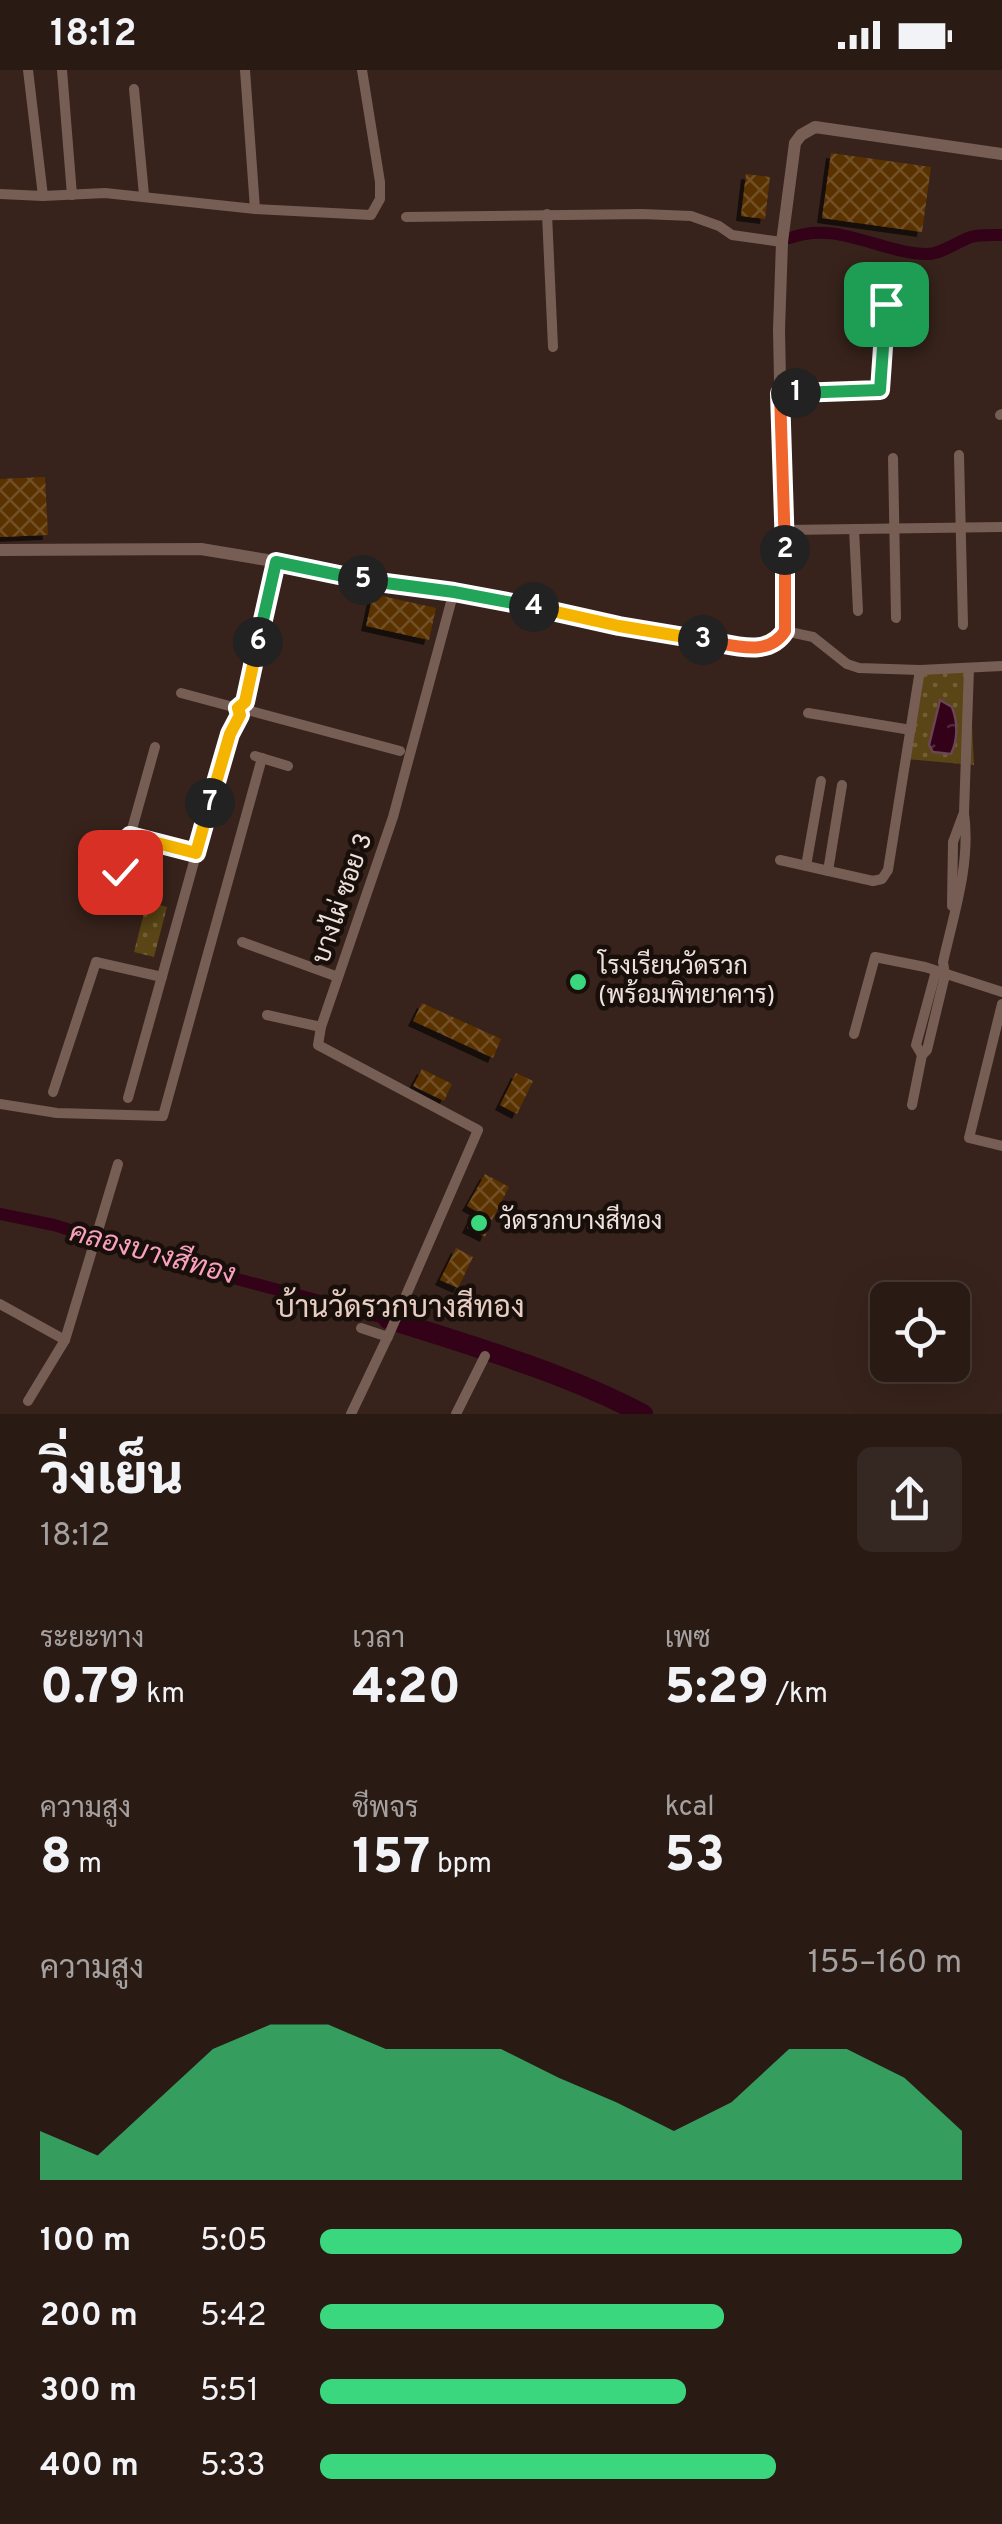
<!DOCTYPE html>
<html lang="th">
<head>
<meta charset="utf-8">
<style>
	body { margin:0; font-family:Overpass,Sarabun,sans-serif; background:#352722; color:#f1f3f6; height:100vh; display:flex; flex-direction:column; font-size:38px; white-space:nowrap }
	* { box-sizing:border-box; margin:0 }
	p { font-size:32px; color:#a5a1a0 }
	.icon { flex:none; width:55px; height:55px; fill:none; stroke:currentColor; stroke-width:2; stroke-linecap:round; stroke-linejoin:round }
	.map { position:relative; height:1344px; overflow:hidden }
	.panel { display:flex; flex-direction:column; background:#291a14; flex:1 }
	.panel>* { flex:none }
	.fabs { position:absolute; left:870px; top:1212px; display:grid; gap:20px }
	.fabs a { display:grid; place-items:center; width:100px; height:100px; border-radius:15px; background:#291a14; box-shadow:0 10px 40px #0002,0 0 0 2px #453834; font-size:50px }
	.pin { position:absolute; display:grid; place-items:center; width:85px; height:85px; color:#fff; margin:-42px; border-radius:20px; box-shadow:0 5px 15px #0006 }
	.km { position:absolute; width:50px; height:50px; margin:-25px; border-radius:50%; background:#222; color:#fff; font-size:28px; line-height:50px; text-align:center }
	.round { display:grid; place-items:center; flex:none; width:105px; height:105px; border-radius:15px; background:#352722 }
	.overview { display:flex; align-items:center; justify-content:space-between; height:170px; padding:0 40px }
	h1 { font-size:55px; font-weight:800; line-height:75px }
	.metrics { display:grid; grid-template-columns:repeat(3,1fr); gap:15px; height:170px; padding:10px 40px }
	.metrics div { display:grid; align-content:center }
	.metrics b { font-size:50px; font-weight:800 }
	.metrics small { font-size:28px; font-weight:400 }
	.metrics p { font-size:28px }
	.chart { height:280px; padding:20px 40px }
	.chart p { display:flex; justify-content:space-between }
	.chart svg { width:100%; height:180px; margin-top:10px; fill:#3bd77e; opacity:.7 }
	ul { padding:0 40px; list-style:none; font-size:32px }
	li { display:grid; grid-template-columns:160px 120px 1fr; align-items:center; height:75px }
	li i { height:25px; border-radius:12px; background:#3bd77e }
	.status { display:flex; justify-content:space-between; align-items:center; height:70px; padding:0 50px; background:#291a14; direction:ltr }
	.status svg { height:28px; fill:currentColor }
	.map>svg:first-child { display:block }
	.park { fill:url(#park-dots) }
	.water { fill:url(#water-ripples); stroke:#6b4554; stroke-width:2.5 }
	.lines { fill:none; stroke-linecap:round; stroke-linejoin:round }
	.canal { stroke:#330219; stroke-width:12 }
	.river { stroke:#330219; stroke-width:20 }
	.building { fill:url(#building-cross-hatch); filter:url(#shadow) }
	.minor { stroke:#765e55; stroke-width:10 }
	.tertiary { stroke:#765e55; stroke-width:12 }
	.split-1-casing { stroke:#fff; stroke-width:20 }
	.split-2-casing { stroke:#fff; stroke-width:20 }
	.split-3-casing { stroke:#fff; stroke-width:20 }
	.split-4-casing { stroke:#fff; stroke-width:20 }
	.split-5-casing { stroke:#fff; stroke-width:20 }
	.split-6-casing { stroke:#fff; stroke-width:20 }
	.split-7-casing { stroke:#fff; stroke-width:20 }
	.split-8-casing { stroke:#fff; stroke-width:20 }
	.split-1 { stroke:#22a559; stroke-width:12 }
	.split-2 { stroke:#f0652b; stroke-width:12 }
	.split-3 { stroke:#f0652b; stroke-width:12 }
	.split-4 { stroke:#f5b400; stroke-width:12 }
	.split-5 { stroke:#22a559; stroke-width:12 }
	.split-6 { stroke:#22a559; stroke-width:12 }
	.split-7 { stroke:#f5b400; stroke-width:12 }
	.split-8 { stroke:#f5b400; stroke-width:12 }
	.poi-dot { fill:#3bd77e; stroke:#180f0b; stroke-width:4 }
	.labels { text-anchor:middle; dominant-baseline:central; stroke-width:9; stroke-linejoin:round; paint-order:stroke }
	.street-label { font-size:25px; fill:#efe1dc; stroke:#180f0b }
	.poi-label { font-size:25px; fill:#efe1dc; stroke:#180f0b; text-anchor:start }
	.water-label { font-size:28px; font-style:italic; fill:#faa0bf; stroke:#180f0b }
	.quarter-label { font-size:30px; fill:#e8cdc3; stroke:#180f0b }
</style>
</head>
<body>
<div class="status"><b>18:12</b><svg viewBox="0 0 49 12"><path d="M0 12V9h3v3zM5 12V6h3v6zM10 12V3h3v9zM15 12V0h3v12zM26 1h20v11H26zM47 4h2v5h-2z"/></svg></div>
<div class="map">
<svg width="1002" height="1344" viewBox="0 0 1002 1344">
	<defs>
		<pattern id="park-dots" width="8" height="8" patternUnits="userSpaceOnUse" patternTransform="scale(2.5)"><rect width="8" height="8" fill="#594515"/><path d="M2 2h.1M6 6h.1" fill="none" stroke="#716036" stroke-width="1.8" stroke-linecap="round"/></pattern>
		<pattern id="water-ripples" width="26" height="14" patternUnits="userSpaceOnUse" patternTransform="scale(2.5)"><rect width="26" height="14" fill="#330219"/><path d="M2 4q2-2 4 0t4 0M15 11q2-2 4 0t4 0" fill="none" stroke="#51273a"/></pattern>
		<pattern id="building-cross-hatch" width="8" height="8" patternUnits="userSpaceOnUse" patternTransform="scale(2.5)"><rect width="8" height="8" fill="#5a3200"/><path d="M0 0l8 8M0 8l8-8" fill="none" stroke="#724f25"/></pattern>
		<filter id="shadow"><feDropShadow dx="-5" dy="5" stdDeviation="0" flood-color="#0009"/></filter>
	</defs>
	<rect width="100%" height="100%" fill="#37231b"/>
	<g class="park">
		<polygon points="969,598 974,695 906,689 920,600"/>
		<polygon points="147,831 167,837 154,887 134,882"/>
	</g>
	<path class="water" d="M 940,630 L 952,637 C 958,652 958,670 951,684 L 933,682 L 929,675 Z"/>
	<g class="lines">
		<g class="canal">
			<path d="M 790,168 C 837,150 879,183 927,184 C 942,184 956,172 971,167 C 980,164 992,165 1002,165"/>
			<polyline points="0,1144 54,1155 180,1194 388,1249"/>
		</g>
		<path class="river" d="M 388,1249 C 475,1277 563,1302 643,1344"/>
	</g>
	<g class="building">
		<polygon points="831,83 931,97 922,162 822,148"/>
		<polygon points="746,104 770,107 765,149 741,146"/>
		<polygon points="45,407 48,465 0,467 0,409"/>
		<polygon points="373,524 436,538 429,570 366,556"/>
		<polygon points="422,933 501,969 493,988 413,951"/>
		<polygon points="422,999 452,1014 444,1031 413,1016"/>
		<polygon points="516,1003 533,1011 517,1044 500,1035"/>
		<polygon points="485,1104 509,1117 492,1150 467,1136"/>
		<polygon points="474,1144 491,1153 485,1167 467,1158"/>
		<polygon points="456,1178 473,1187 458,1218 440,1210"/>
	</g>
	<g class="lines">
		<g class="minor">
			<polyline points="28,0 43,126"/>
			<polyline points="62,0 72,125"/>
			<polyline points="245,0 255,139"/>
			<polyline points="134,19 144,125"/>
			<polyline points="0,124 43,126 105,123 255,139 371,145 380,129 380,112 362,0"/>
			<polyline points="547,144 553,277"/>
			<polyline points="406,147 642,144 691,146 719,156 732,165 782,172"/>
			<polyline points="780,323 881,320 886,233"/>
			<polyline points="1000,345 1002,344"/>
			<polyline points="959,385 963,555"/>
			<polyline points="893,388 896,548"/>
			<polyline points="854,459 858,541"/>
			<polyline points="785,460 1002,457"/>
			<polyline points="785,561 813,567 847,594 859,598 920,600 1002,596"/>
			<polyline points="181,623 237,638"/>
			<polyline points="245,632 276,491"/>
			<polyline points="251,641 400,681"/>
			<polyline points="808,643 911,660"/>
			<polyline points="255,686 288,696"/>
			<polyline points="130,766 196,783"/>
			<polyline points="780,790 873,811 882,809 888,800 920,600"/>
			<polyline points="806,796 821,711"/>
			<polyline points="828,801 842,715"/>
			<polyline points="120,802 155,677"/>
			<polyline points="952,836 953,772 963,745"/>
			<polyline points="242,872 338,907"/>
			<polyline points="1002,934 969,1068 1002,1076"/>
			<polyline points="267,945 321,957"/>
			<polyline points="854,964 875,887 925,897 1002,922"/>
			<polyline points="922,985 916,975 936,901"/>
			<polyline points="53,1022 96,892 162,907"/>
			<polyline points="128,1028 230,663 240,645"/>
			<polyline points="0,1034 57,1043 163,1046 262,688"/>
			<path d="M 912,1035 L 922,985 L 927,980 L 945,905 L 943,892 C 954,843 971,793 964,743 L 969,598"/>
			<polyline points="0,1234 65,1270"/>
			<polyline points="361,1258 388,1267"/>
			<polyline points="28,1331 65,1270 118,1094"/>
			<polyline points="351,1344 390,1262 478,1060 318,975 321,957 393,747 454,521"/>
			<polyline points="456,1344 485,1286"/>
		</g>
		<polyline class="tertiary" points="0,480 201,479 285,493 346,508 454,521 619,556 752,578 770,577 785,561 779,260 782,172 795,73 801,65 815,57 1002,84"/>
	</g>
	<g class="lines">
		<g class="split-1-casing">
			<polyline id="split-1" points="796,323 880,320 886,234"/>
		</g>
		<g class="split-2-casing">
			<polyline id="split-2" points="785,480 780,323 796,323"/>
		</g>
		<g class="split-3-casing">
			<path id="split-3" d="M 703,570 C 731,574 767,589 785,561 L 785,480"/>
		</g>
		<g class="split-4-casing">
			<polyline id="split-4" points="534,537 619,556 703,570"/>
		</g>
		<g class="split-5-casing">
			<polyline id="split-5" points="363,510 454,522 534,537"/>
		</g>
		<g class="split-6-casing">
			<polyline id="split-6" points="258,572 276,492 363,510"/>
		</g>
		<g class="split-7-casing">
			<polyline id="split-7" points="210,733 230,664 240,645 238,638 245,632 258,572"/>
		</g>
		<g class="split-8-casing">
			<polyline id="split-8" points="120,802 130,766 196,783 210,733"/>
		</g>
		<use href="#split-1" class="split-1"/>
		<use href="#split-2" class="split-2"/>
		<use href="#split-3" class="split-3"/>
		<use href="#split-4" class="split-4"/>
		<use href="#split-5" class="split-5"/>
		<use href="#split-6" class="split-6"/>
		<use href="#split-7" class="split-7"/>
		<use href="#split-8" class="split-8"/>
	</g>
	<g class="poi-dot">
		<circle cx="578" cy="912" r="10"/>
		<circle cx="479" cy="1153" r="10"/>
	</g>
	<g class="labels">
		<g class="street-label">
			<text transform="translate(344 829) rotate(-71)">บางไผ่ ซอย 3</text>
		</g>
		<g class="poi-label">
			<text x="598" y="898">โรงเรียนวัดรวก<tspan x="598" dy="29">(พร้อมพิทยาคาร)</tspan></text>
			<text x="499" y="1153">วัดรวกบางสีทอง</text>
		</g>
		<g class="water-label">
			<text transform="translate(152 1185) rotate(15)">คลองบางสีทอง</text>
		</g>
		<g class="quarter-label">
			<text x="400" y="1239">บ้านวัดรวกบางสีทอง</text>
		</g>
	</g>
</svg>
<div class="fabs">
<a><svg class="icon" aria-label="locate" viewBox="0 0 24 24"><circle cx="12" cy="12" r="6"/><path d="M12 2v4M12 18v4M2 12h4M18 12h4"/></svg></a>
</div>
<div class="pin" style="left:886px;top:234px;background:#1e9e55"><svg class="icon" aria-label="arrive" viewBox="0 0 24 24"><path d="M6 21V4h12l-3 4 3 4H6"/></svg></div>
<div class="pin" style="left:120px;top:802px;background:#d93025"><svg class="icon" aria-label="check" viewBox="0 0 24 24"><path d="M5 12l5 5 9-10"/></svg></div>
<b class="km" style="left:796px;top:323px">1</b>
<b class="km" style="left:785px;top:480px">2</b>
<b class="km" style="left:703px;top:570px">3</b>
<b class="km" style="left:534px;top:537px">4</b>
<b class="km" style="left:363px;top:510px">5</b>
<b class="km" style="left:258px;top:572px">6</b>
<b class="km" style="left:210px;top:733px">7</b>
</div>
<section class="panel">
<div class="overview"><div><h1>วิ่งเย็น</h1><p>18:12</p></div><a class="round"><svg class="icon" aria-label="share" viewBox="0 0 24 24"><path d="M12 15V3M7 8l5-5 5 5M5 13v7h14v-7"/></svg></a></div>
<div class="metrics">
<div><p>ระยะทาง</p><b>0.79<small> km</small></b></div>
<div><p>เวลา</p><b>4:20</b></div>
<div><p>เพซ</p><b>5:29<small> /km</small></b></div>
</div>
<div class="metrics">
<div><p>ความสูง</p><b>8<small> m</small></b></div>
<div><p>ชีพจร</p><b>157<small> bpm</small></b></div>
<div><p>kcal</p><b>53</b></div>
</div>
<div class="chart"><p><span>ความสูง</span>155–160 m</p>
<svg viewBox="0 0 160 44" preserveAspectRatio="none"><path d="M0 44V32L10 38L20 25L30 12L40 6L50 6L60 12L70 12L80 12L90 19L100 25L110 32L120 25L130 12L140 12L150 19L160 32V44z"/></svg>
</div>
<ul>
<li><b>100 m</b>5:05<i style="width:100%"></i></li>
<li><b>200 m</b>5:42<i style="width:63%"></i></li>
<li><b>300 m</b>5:51<i style="width:57%"></i></li>
<li><b>400 m</b>5:33<i style="width:71%"></i></li>
</ul>
</section>
</body>
</html>
